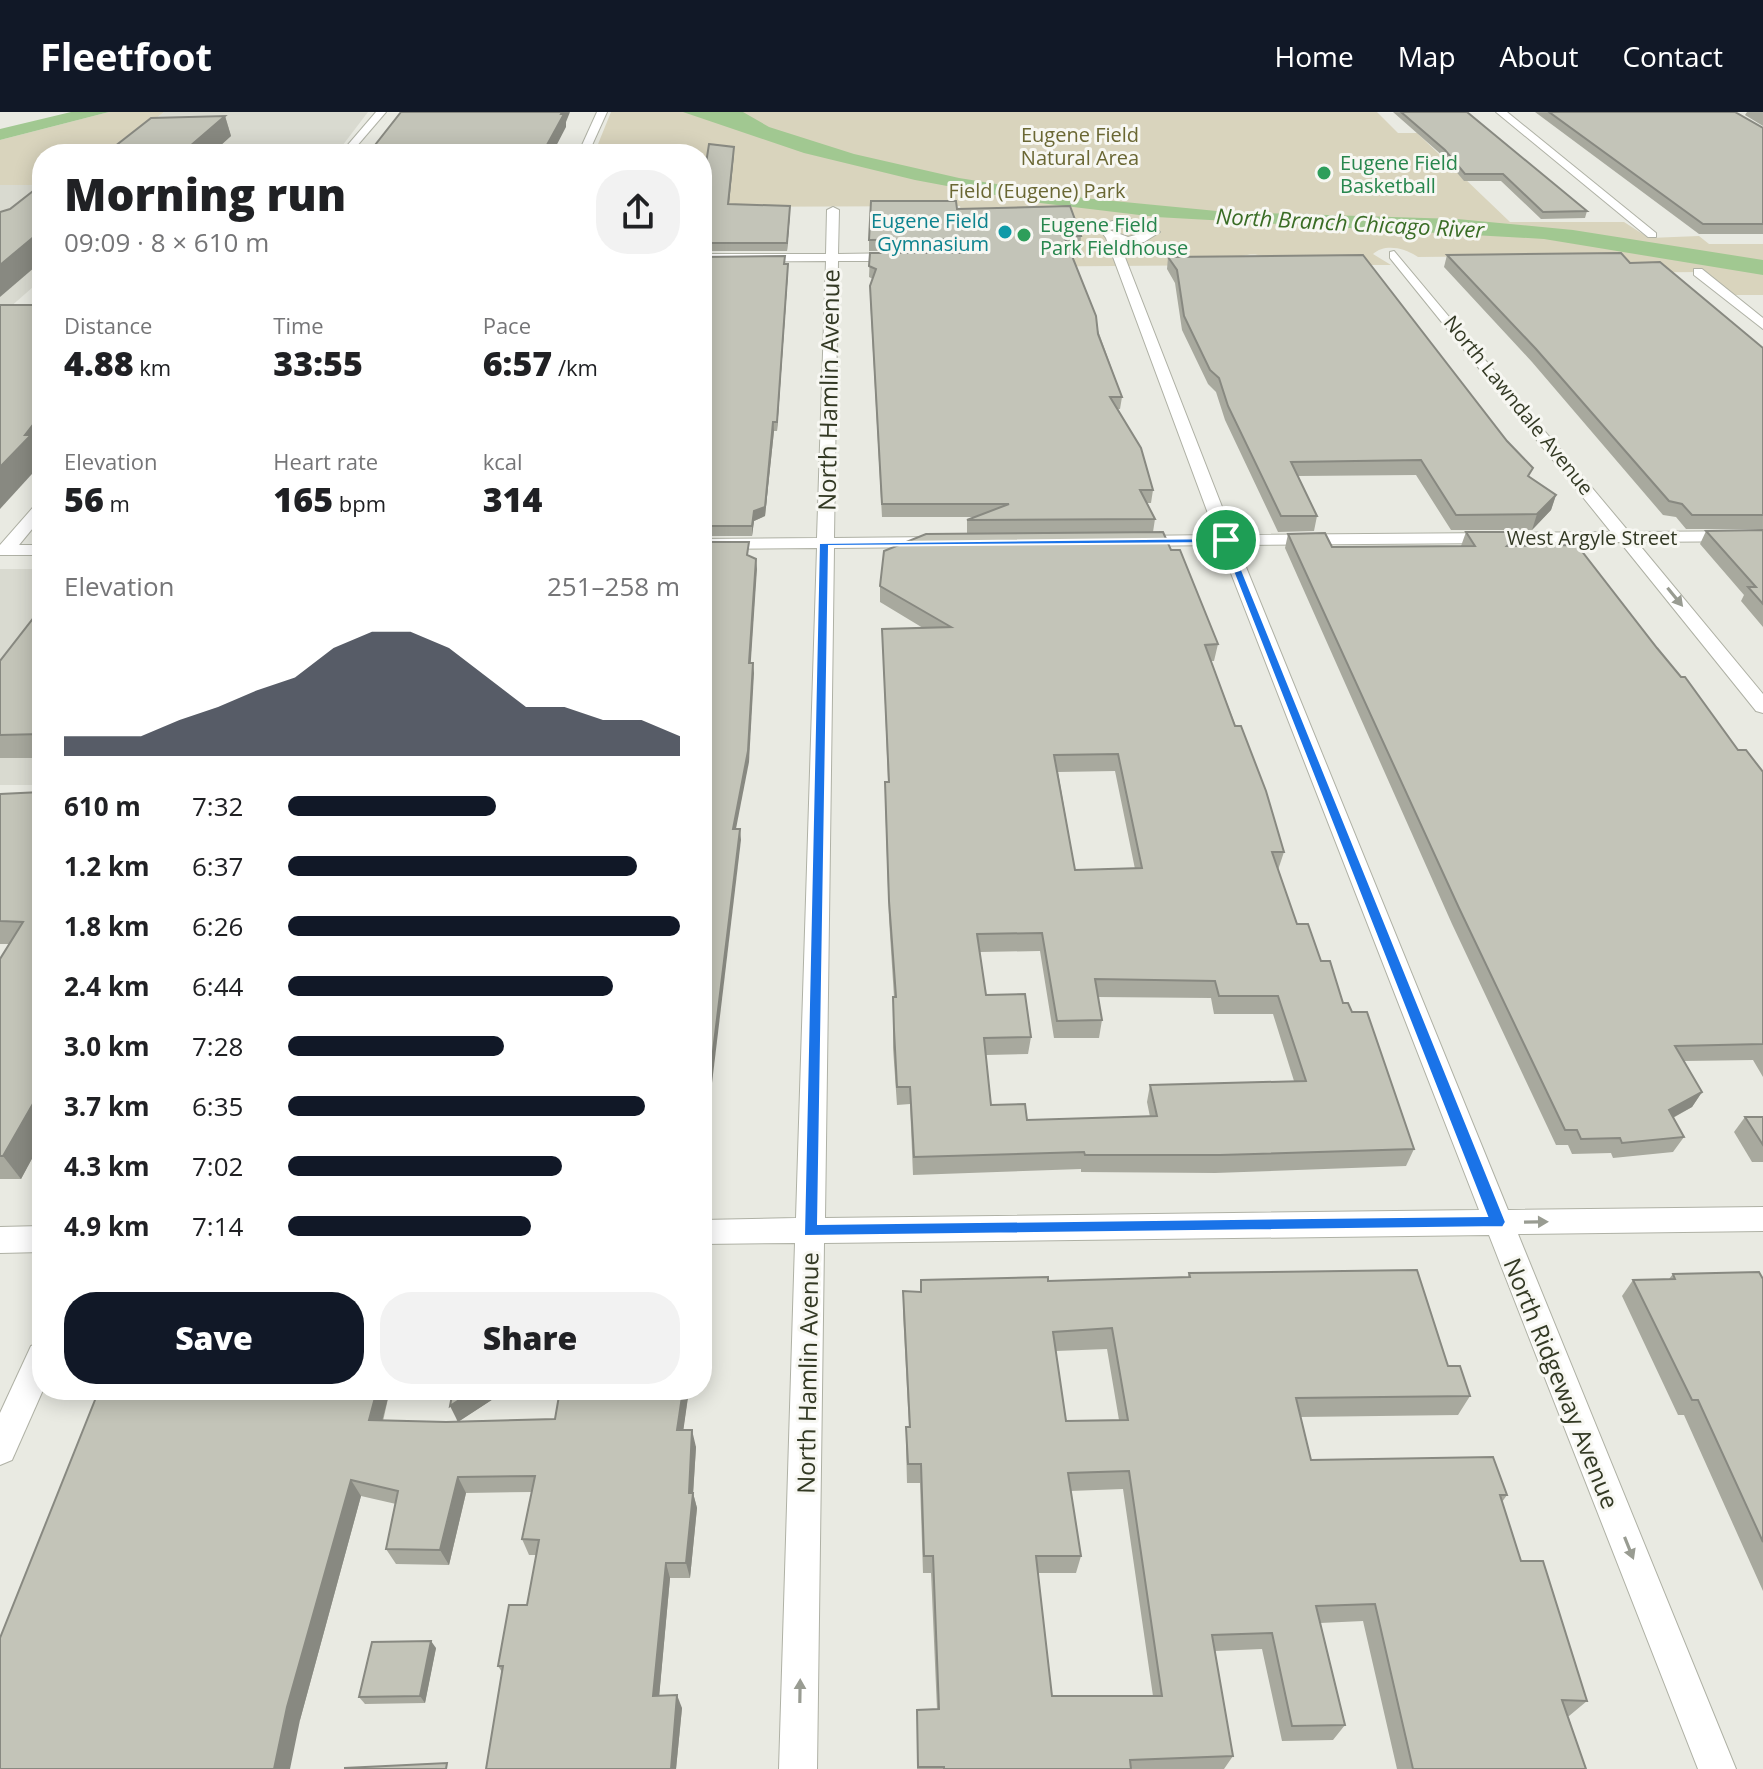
<!DOCTYPE html>
<html lang="en">
<head>
<meta charset="utf-8">
<style>
	body { margin:0; font-family:"Open Sans",sans-serif; background:#f2f2f2; color:#202124; height:100vh; display:flex; flex-direction:column; font-size:30px; white-space:nowrap }
	* { box-sizing:border-box; margin:0 }
	p { font-size:26px; color:#757577 }
	.icon { flex:none; width:44px; height:44px; fill:none; stroke:currentColor; stroke-width:2; stroke-linecap:round; stroke-linejoin:round }
	.map { position:relative; flex:1; overflow:hidden }
	.side { position:absolute; left:32px; top:32px; width:680px; height:1256px; display:flex; flex-direction:column; background:#fff; border-radius:32px; box-shadow:0 4px 20px #0003 }
	.side>* { flex:none }
	.pin { position:absolute; display:grid; place-items:center; width:68px; height:68px; color:#fff; margin:-34px; border:4px solid #fff; border-radius:50%; box-shadow:0 2px 8px #0007 }
	.round { display:grid; place-items:center; flex:none; width:84px; height:84px; border-radius:32px; background:#f2f2f2 }
	.head { display:flex; align-items:center; justify-content:space-between; height:136px; padding:0 32px }
	h1 { font-size:44px; font-weight:800; line-height:60px }
	.metrics { display:grid; grid-template-columns:repeat(3,1fr); gap:12px; height:136px; padding:8px 32px }
	.metrics div { display:grid; align-content:center }
	.metrics b { font-size:34px; font-weight:800 }
	.metrics small { font-size:22px; font-weight:400 }
	.metrics p { font-size:22px }
	.chart { height:224px; padding:16px 32px }
	.chart p { display:flex; justify-content:space-between }
	.chart svg { width:100%; height:144px; margin-top:8px; fill:#111827; opacity:.7 }
	.primary-button { display:flex; gap:16px; margin-top:auto; padding:16px 32px }
	.primary-button a { flex:1; height:92px; border-radius:32px; background:#111827; color:#fff; font-size:32px; font-weight:800; line-height:92px; text-align:center }
	.primary-button a+a { background:#f2f2f2; color:#202124 }
	ul { padding:0 32px; list-style:none; font-size:26px }
	li { display:grid; grid-template-columns:128px 96px 1fr; align-items:center; height:60px }
	li i { height:20px; border-radius:10px; background:#111827 }
	header { display:flex; align-items:center; gap:48px; box-sizing:border-box; height:112px; padding:0 40px; background:#111827; color:#fff }
	header strong { font-size:38px }
	nav { display:flex; gap:44px; margin-inline-start:auto; font-size:28px }
	.map>svg:first-child { display:block }
	.built { fill:#d9dad0 }
	.green { fill:#d9d4bd }
	.water { fill:#a1c891 }
	.lines { fill:none; stroke-linecap:round; stroke-linejoin:round }
	.minor-casing { stroke:#afb1a5; stroke-width:2 }
	.minor { fill:#fff; fill-rule:evenodd }
	.wall { fill:#a8a99e; fill-rule:evenodd }
	.shaded-wall { fill:#888981 }
	.building { fill:#c3c4b8; stroke:#888981; stroke-width:2; fill-rule:evenodd }
	.oneway { fill:#999c92 }
	.route { fill:#1a73e8; stroke:#fff; stroke-width:2; fill-rule:evenodd }
	.leisure-dot { fill:#2e9e5b; stroke:#f7f7f2; stroke-width:3 }
	.culture-dot { fill:#0f9aa8; stroke:#f7f7f2; stroke-width:3 }
	.labels { text-anchor:middle; dominant-baseline:central; stroke-width:6; stroke-linejoin:round; paint-order:stroke }
	.far-park-label { font-size:20px; fill:#6a6733; stroke:#f7f7f2 }
	.far-leisure-label { font-size:20px; fill:#27864d; stroke:#f7f7f2; text-anchor:start }
	.far-culture-label { font-size:20px; fill:#0d838f; stroke:#f7f7f2; text-anchor:end }
	.far-street-label { font-size:20px; fill:#333924; stroke:#f7f7f2 }
	.far-water-label { font-size:22px; font-style:italic; fill:#3a6d26; stroke:#f7f7f2 }
	.street-label { font-size:24px; fill:#333924; stroke:#f7f7f2 }
</style>
</head>
<body>
<header>
<strong>Fleetfoot</strong>
<nav><a>Home</a><a>Map</a><a>About</a><a>Contact</a></nav>
</header>
<div class="map">
<svg width="1763" height="1657" viewBox="0 0 1763 1657">
	<rect width="100%" height="100%" fill="#e9eae2"/>
	<g class="built">
		<polygon points="164,0 368,0 336,42 110,42"/>
		<polygon points="0,73 42,73 42,167 0,204"/>
		<rect x="0" y="457" width="42" height="216"/>
	</g>
	<g class="green">
		<polygon points="109,0 164,0 110,42 42,42 42,73 0,73 0,28"/>
		<path d="M 611,0 L 1377,0 L 1398,21 L 1417,21 L 1510,110 L 1624,110 L 1649,126 L 1699,124 L 1709,132 L 1763,132 L 1763,183 L 1732,183 L 1704,160 L 1559,161 L 1534,144 L 1418,145 C 1405,136 1385,131 1373,142 L 1391,153 L 1278,153 C 1266,142 1253,140 1238,145 L 1241,153 L 971,155 L 960,94 L 702,95 L 702,42 L 594,42 Z"/>
	</g>
	<g class="water">
		<polygon points="71,0 109,0 0,28 0,17"/>
		<polygon points="683,0 743,0 769,15 854,42 959,66 1083,86 1227,100 1457,107 1573,118 1763,148 1763,163 1544,127 1156,105 1032,90 915,68 804,41"/>
	</g>
	<g class="lines">
		<g class="minor-casing">
			<g id="minor">
				<polygon points="376,0 386,0 350,42 340,42"/>
				<polygon points="597,0 607,0 588,42 578,42"/>
				<polygon points="1496,0 1507,0 1656,121 1656,125 1648,125"/>
				<path d="M 833,95 L 839,98 L 838,142 L 903,141 L 909,145 L 903,149 L 838,149 L 834,426 L 937,425 L 945,430 L 937,435 L 834,436 L 825,1106 L 1479,1098 L 1220,433 L 1133,434 L 1125,429 L 1133,424 L 1216,423 L 1106,126 L 1098,115 C 1117,104 1143,104 1160,120 L 1144,130 L 1119,130 L 1233,423 L 1611,420 L 1390,146 L 1390,140 L 1394,139 L 1629,420 L 1763,419 L 1763,429 L 1637,430 L 1763,582 L 1763,601 L 1756,599 L 1620,430 L 1237,433 L 1508,1098 L 1763,1095 L 1763,1119 L 1518,1122 L 1736,1657 L 1698,1657 L 1489,1123 L 824,1131 L 817,1657 L 779,1657 L 795,1131 L 702,1132 L 702,1108 L 796,1106 L 817,436 L 702,437 L 702,427 L 817,426 L 826,149 L 702,150 L 702,142 L 826,142 L 827,98 ZM 1135,114 L 1147,120 L 1128,125 L 1109,118 Z"/>
				<polygon points="1694,157 1702,157 1763,206 1763,217 1694,163"/>
				<polygon points="42,390 42,405 19,433 42,433 42,443 0,443 0,433 36,392"/>
				<polygon points="42,1114 42,1140 0,1141 0,1115"/>
				<polygon points="42,1230 43,1278 12,1348 0,1353 0,1301 31,1234"/>
			</g>
		</g>
		<use href="#minor" class="minor"/>
	</g>
	<g class="wall">
		<polygon points="1393,0 1467,0 1587,99 1585,106 1541,107 1501,69 1464,69 1443,44"/>
		<polygon points="1535,0 1735,0 1763,16 1763,122 1699,122"/>
		<polygon points="1747,0 1763,0 1763,14 1745,3"/>
		<polygon points="225,4 231,24 211,42 105,42"/>
		<polygon points="734,35 734,42 729,92 790,101 787,139 702,139 702,77"/>
		<path d="M 957,97 L 1081,124 L 1080,135 L 1068,135 L 1122,285 L 1120,297 L 1118,297 L 1153,378 L 1151,391 L 1147,391 L 1155,407 L 1153,420 L 1171,438 L 1218,532 L 1214,549 L 1211,549 L 1284,740 L 1278,758 L 1297,812 L 1321,849 L 1343,891 L 1414,1037 L 1406,1054 L 1215,1061 L 1081,1060 L 1081,1057 L 913,1063 L 910,992 L 897,993 L 893,936 L 893,885 L 894,885 L 889,807 L 885,687 L 888,670 L 882,517 L 923,516 L 880,490 L 880,474 L 967,422 L 967,408 L 975,405 L 882,405 L 870,186 L 873,167 L 869,165 L 870,141 L 969,141 L 971,139 L 969,138 L 869,139 L 869,128 ZM 1115,659 L 1135,757 L 1075,758 L 1058,660 ZM 1040,839 L 1054,926 L 1099,926 L 1102,908 L 1098,885 L 1211,886 L 1214,902 L 1273,902 L 1294,969 L 1150,973 L 1147,990 L 1150,1005 L 1027,1008 L 991,993 L 986,943 L 1028,942 L 1031,925 L 986,883 L 980,840 Z"/>
		<polygon points="1447,143 1630,151 1763,236 1763,417 1686,417 1676,405 1663,403 1532,250 1444,155"/>
		<polygon points="785,144 785,152 788,160 777,319 774,319 765,404 754,409 752,424 702,424 702,145"/>
		<polygon points="1168,145 1530,365 1556,383 1551,398 1532,418 1451,418 1416,363 1298,364 1317,404 1314,419 1278,420 1225,308 1216,280 1208,272 1182,218 1175,171 1167,157"/>
		<polygon points="1763,418 1763,515 1741,489 1744,483 1700,432 1706,419"/>
		<polygon points="1466,420 1516,434 1657,536 1738,638 1763,660 1763,965 1753,948 1684,949 1702,980 1692,995 1673,1006 1684,1025 1673,1040 1613,1046 1611,1041 1572,1042 1568,1033 1556,1033 1452,812 1285,436 1288,422 1332,435 1461,434"/>
		<polygon points="42,495 42,646 0,646 0,549"/>
		<polygon points="42,678 42,1028 21,1067 0,1067 0,847 9,832 0,832 0,682 41,680"/>
		<polygon points="1745,1005 1763,1005 1763,1050 1752,1050 1734,1020"/>
		<path d="M 1189,1161 L 1448,1254 L 1470,1284 L 1458,1303 L 1300,1305 L 1311,1348 L 1507,1383 L 1502,1390 L 1521,1449 L 1587,1589 L 1569,1604 L 1568,1604 L 1586,1657 L 1397,1657 L 1363,1509 L 1320,1511 L 1345,1613 L 1333,1628 L 1282,1629 L 1262,1537 L 1215,1539 L 1233,1644 L 1224,1657 L 917,1657 L 917,1598 L 937,1597 L 931,1461 L 923,1461 L 920,1371 L 907,1371 L 906,1334 L 906,1315 L 909,1315 L 903,1200 L 903,1179 L 920,1180 L 921,1168 L 1048,1169 L 1188,1165 ZM 1107,1237 L 1119,1308 L 1066,1309 L 1056,1239 ZM 1123,1377 L 1153,1584 L 1052,1584 L 1038,1461 L 1076,1461 L 1081,1444 L 1070,1379 Z"/>
		<polygon points="1673,1162 1763,1167 1763,1479 1684,1303 1678,1303 1622,1184 1633,1168 1669,1167"/>
		<polygon points="99,1278 390,1278 383,1309 457,1309 453,1278 507,1278 459,1309 555,1307 560,1278 689,1278 683,1318 696,1335 693,1381 697,1396 690,1466 670,1466 659,1584 682,1596 676,1657 486,1657 502,1560 498,1554 527,1493 536,1443 529,1443 522,1427 532,1380 466,1381 449,1453 396,1452 386,1437 396,1392 361,1384 300,1608"/>
		<polygon points="436,1536 425,1591 365,1592 359,1585"/>
	</g>
	<g class="shaded-wall">
		<polygon points="562,0 570,0 566,10 566,15 552,42 542,42"/>
		<polygon points="225,4 231,24 211,42 191,42 189,35"/>
		<polygon points="181,35 183,42 173,42"/>
		<polygon points="734,35 734,42 728,100 728,92"/>
		<polygon points="790,94 790,101 787,139 787,131"/>
		<polygon points="42,118 42,149 0,185 0,153"/>
		<polygon points="788,152 788,160 777,319 777,310"/>
		<polygon points="42,301 42,351 0,397 0,355"/>
		<polygon points="773,310 774,319 765,404 754,409 752,424 752,414 754,399"/>
		<polygon points="1556,383 1551,398 1532,418 1537,402"/>
		<polygon points="1521,420 1516,434 1507,434"/>
		<polygon points="756,447 757,457 750,562 749,551"/>
		<polygon points="753,551 754,561 749,650 734,727 733,717"/>
		<polygon points="740,717 741,728 702,1055 702,1030"/>
		<polygon points="42,976 42,1028 21,1067 3,1044"/>
		<polygon points="1702,980 1692,995 1659,1013 1669,998"/>
		<polygon points="377,1278 390,1278 378,1325 369,1308"/>
		<polygon points="474,1278 507,1278 458,1310 450,1294"/>
		<polygon points="683,1278 689,1278 681,1335 677,1318"/>
		<polygon points="692,1318 696,1335 693,1383 693,1381 697,1396 690,1466 686,1451"/>
		<polygon points="458,1365 466,1381 449,1453 440,1438"/>
		<polygon points="351,1368 361,1384 300,1608 290,1657 274,1657 287,1595"/>
		<polygon points="666,1451 670,1466 658,1597 653,1584"/>
		<polygon points="431,1529 436,1536 425,1591 420,1584"/>
		<polygon points="677,1583 682,1596 676,1657 671,1657"/>
	</g>
	<g class="building">
		<polygon points="401,0 562,0 561,2 564,2 542,42 368,42"/>
		<polygon points="1401,0 1467,0 1587,99 1543,100 1503,62 1465,62 1445,38"/>
		<polygon points="1549,0 1735,0 1763,16 1763,112 1703,112"/>
		<polygon points="225,4 189,35 181,35 173,42 105,42 151,6"/>
		<polygon points="709,32 734,35 728,92 790,94 787,131 702,131 702,77"/>
		<polygon points="42,72 42,118 0,153 0,100 10,97"/>
		<polygon points="871,89 956,89 957,97 1070,94 1081,124 1064,124 1096,204 1098,222 1122,285 1110,285 1141,336 1153,378 1140,378 1155,407 967,408 1009,392 882,392 870,174 876,157 869,154 870,141 969,141 978,133 969,127 869,128"/>
		<polygon points="1621,141 1630,151 1660,150 1763,236 1763,403 1692,403 1682,392 1669,389 1536,237 1447,143"/>
		<polygon points="1363,143 1507,329 1533,356 1528,364 1556,383 1537,402 1456,403 1421,348 1291,350 1317,404 1281,404 1228,294 1219,266 1210,258 1184,204 1177,158 1168,145"/>
		<polygon points="785,144 784,152 788,152 777,310 773,310 765,395 754,399 752,414 702,414 702,145"/>
		<polygon points="0,193 42,193 42,301 25,323 31,323 0,355"/>
		<polygon points="1763,418 1763,492 1748,475 1756,475 1706,419"/>
		<path d="M 1163,420 L 1171,438 L 1180,438 L 1218,532 L 1205,533 L 1235,614 L 1241,614 L 1266,679 L 1284,740 L 1272,740 L 1297,812 L 1308,812 L 1321,849 L 1330,849 L 1343,891 L 1348,891 L 1352,900 L 1367,900 L 1414,1037 L 1220,1043 L 1085,1043 L 1084,1040 L 914,1045 L 910,975 L 897,975 L 894,918 L 893,885 L 896,885 L 889,789 L 885,670 L 889,670 L 882,517 L 951,515 L 880,474 L 884,439 L 926,422 ZM 1118,642 L 1142,756 L 1075,758 L 1054,643 ZM 1042,821 L 1057,909 L 1102,908 L 1095,867 L 1215,869 L 1219,884 L 1278,884 L 1306,969 L 1150,973 L 1157,1004 L 1027,1008 L 1025,992 L 991,993 L 984,926 L 1031,925 L 1025,882 L 986,883 L 977,822 Z"/>
		<polygon points="1466,420 1521,420 1507,434 1577,433 1657,536 1681,565 1685,565 1738,638 1746,638 1763,660 1763,932 1675,934 1702,980 1669,998 1684,1025 1622,1031 1620,1026 1581,1027 1577,1018 1565,1018 1459,796 1288,422 1325,421 1332,435 1475,434"/>
		<polygon points="702,430 749,430 747,443 756,447 749,551 753,551 748,639 733,717 740,717 702,1030"/>
		<polygon points="42,495 42,622 0,623 0,549"/>
		<polygon points="42,678 42,976 3,1044 0,1044 0,847 23,810 0,809 0,682 41,680"/>
		<polygon points="1745,1005 1763,1005 1763,1033"/>
		<path d="M 1417,1158 L 1448,1254 L 1460,1254 L 1470,1284 L 1296,1286 L 1311,1348 L 1493,1345 L 1507,1383 L 1500,1383 L 1521,1449 L 1543,1449 L 1587,1589 L 1562,1588 L 1586,1657 L 1413,1657 L 1375,1492 L 1316,1494 L 1345,1613 L 1292,1614 L 1272,1521 L 1212,1523 L 1233,1644 L 1130,1648 L 1131,1657 L 944,1657 L 944,1655 L 918,1655 L 917,1598 L 939,1597 L 933,1444 L 924,1444 L 921,1352 L 908,1352 L 906,1315 L 910,1315 L 903,1179 L 921,1180 L 921,1168 L 1048,1165 L 1048,1169 L 1190,1165 L 1189,1161 ZM 1112,1216 L 1128,1308 L 1066,1309 L 1053,1220 ZM 1129,1359 L 1162,1584 L 1052,1584 L 1036,1444 L 1081,1444 L 1068,1361 Z"/>
		<polygon points="1759,1160 1763,1167 1763,1430 1698,1288 1692,1288 1633,1168 1675,1167 1673,1162"/>
		<polygon points="99,1278 377,1278 369,1308 446,1310 555,1307 560,1278 683,1278 677,1318 692,1318 689,1381 693,1381 686,1451 666,1451 653,1584 677,1583 671,1657 486,1657 503,1554 498,1554 509,1493 527,1493 539,1428 522,1427 535,1364 458,1365 440,1438 386,1437 398,1379 351,1368 287,1595 274,1657 0,1657 0,1526"/>
		<polygon points="453,1278 474,1278 450,1294"/>
		<polygon points="431,1529 420,1584 359,1585 372,1530"/>
		<polygon points="447,1651 446,1657 345,1657 345,1656"/>
	</g>
	<defs><path id="oneway-solid" d="M-6-.8H1V-3.2L6.5 0L1 3.2V.8H-6Z" transform="scale(2)"/></defs>
	<g class="oneway">
		<use href="#oneway-solid" transform="translate(1675 485) rotate(51)"/>
		<use href="#oneway-solid" transform="translate(1536 1110) rotate(-1)"/>
		<use href="#oneway-solid" transform="translate(1629 1436) rotate(68)"/>
		<use href="#oneway-solid" transform="translate(800 1579) rotate(-89)"/>
	</g>
	<path class="route" d="M 1229,426 L 1506,1110 L 1503,1115 L 804,1124 L 819,431 ZM 1222,431 L 1487,1104 L 818,1112 L 829,434 Z"/>
	<g class="leisure-dot">
		<circle cx="1324" cy="61" r="8"/>
		<circle cx="1024" cy="123" r="8"/>
	</g>
	<circle class="culture-dot" cx="1005" cy="120" r="8"/>
	<g class="labels">
		<g class="far-park-label">
			<text x="1080" y="22">Eugene Field<tspan x="1080" dy="23">Natural Area</tspan></text>
			<text x="1037" y="78">Field (Eugene) Park</text>
		</g>
		<g class="far-leisure-label">
			<text x="1340" y="50">Eugene Field<tspan x="1340" dy="23">Basketball</tspan></text>
			<text x="1040" y="112">Eugene Field<tspan x="1040" dy="23">Park Fieldhouse</tspan></text>
		</g>
		<g class="far-culture-label">
			<text x="989" y="108">Eugene Field<tspan x="989" dy="23">Gymnasium</tspan></text>
		</g>
		<g class="far-street-label">
			<text transform="translate(1519 293) rotate(51)">North Lawndale Avenue</text>
			<text x="1592" y="425">West Argyle Street</text>
		</g>
		<g class="far-water-label">
			<text transform="translate(1350 110) rotate(3)">North Branch Chicago River</text>
		</g>
		<g class="street-label">
			<text transform="translate(828 278) rotate(-89)">North Hamlin Avenue</text>
			<text transform="translate(807 1261) rotate(-89)">North Hamlin Avenue</text>
			<text transform="translate(1562 1271) rotate(68)">North Ridgeway Avenue</text>
		</g>
	</g>
</svg>
<div class="pin" style="left:1226px;top:428px;background:#1e9e55"><svg class="icon" aria-label="arrive" viewBox="0 0 24 24"><path d="M6 21V4h12l-3 4 3 4H6"/></svg></div>
<section class="side">
<div class="head"><div><h1>Morning run</h1><p>09:09 · 8 × 610 m</p></div><a class="round"><svg class="icon" aria-label="share" viewBox="0 0 24 24"><path d="M12 15V3M7 8l5-5 5 5M5 13v7h14v-7"/></svg></a></div>
<div class="metrics">
<div><p>Distance</p><b>4.88<small> km</small></b></div>
<div><p>Time</p><b>33:55</b></div>
<div><p>Pace</p><b>6:57<small> /km</small></b></div>
</div>
<div class="metrics">
<div><p>Elevation</p><b>56<small> m</small></b></div>
<div><p>Heart rate</p><b>165<small> bpm</small></b></div>
<div><p>kcal</p><b>314</b></div>
</div>
<div class="chart"><p><span>Elevation</span>251–258 m</p>
<svg viewBox="0 0 160 44" preserveAspectRatio="none"><path d="M0 44V38L10 38L20 38L30 33L40 29L50 24L60 20L70 11L80 6L90 6L100 11L110 20L120 29L130 29L140 33L150 33L160 38V44z"/></svg>
</div>
<ul>
<li><b>610 m</b>7:32<i style="width:53%"></i></li>
<li><b>1.2 km</b>6:37<i style="width:89%"></i></li>
<li><b>1.8 km</b>6:26<i style="width:100%"></i></li>
<li><b>2.4 km</b>6:44<i style="width:83%"></i></li>
<li><b>3.0 km</b>7:28<i style="width:55%"></i></li>
<li><b>3.7 km</b>6:35<i style="width:91%"></i></li>
<li><b>4.3 km</b>7:02<i style="width:70%"></i></li>
<li><b>4.9 km</b>7:14<i style="width:62%"></i></li>
</ul>
<div class="primary-button"><a>Save</a><a>Share</a></div>
</section>
</div>
</body>
</html>
